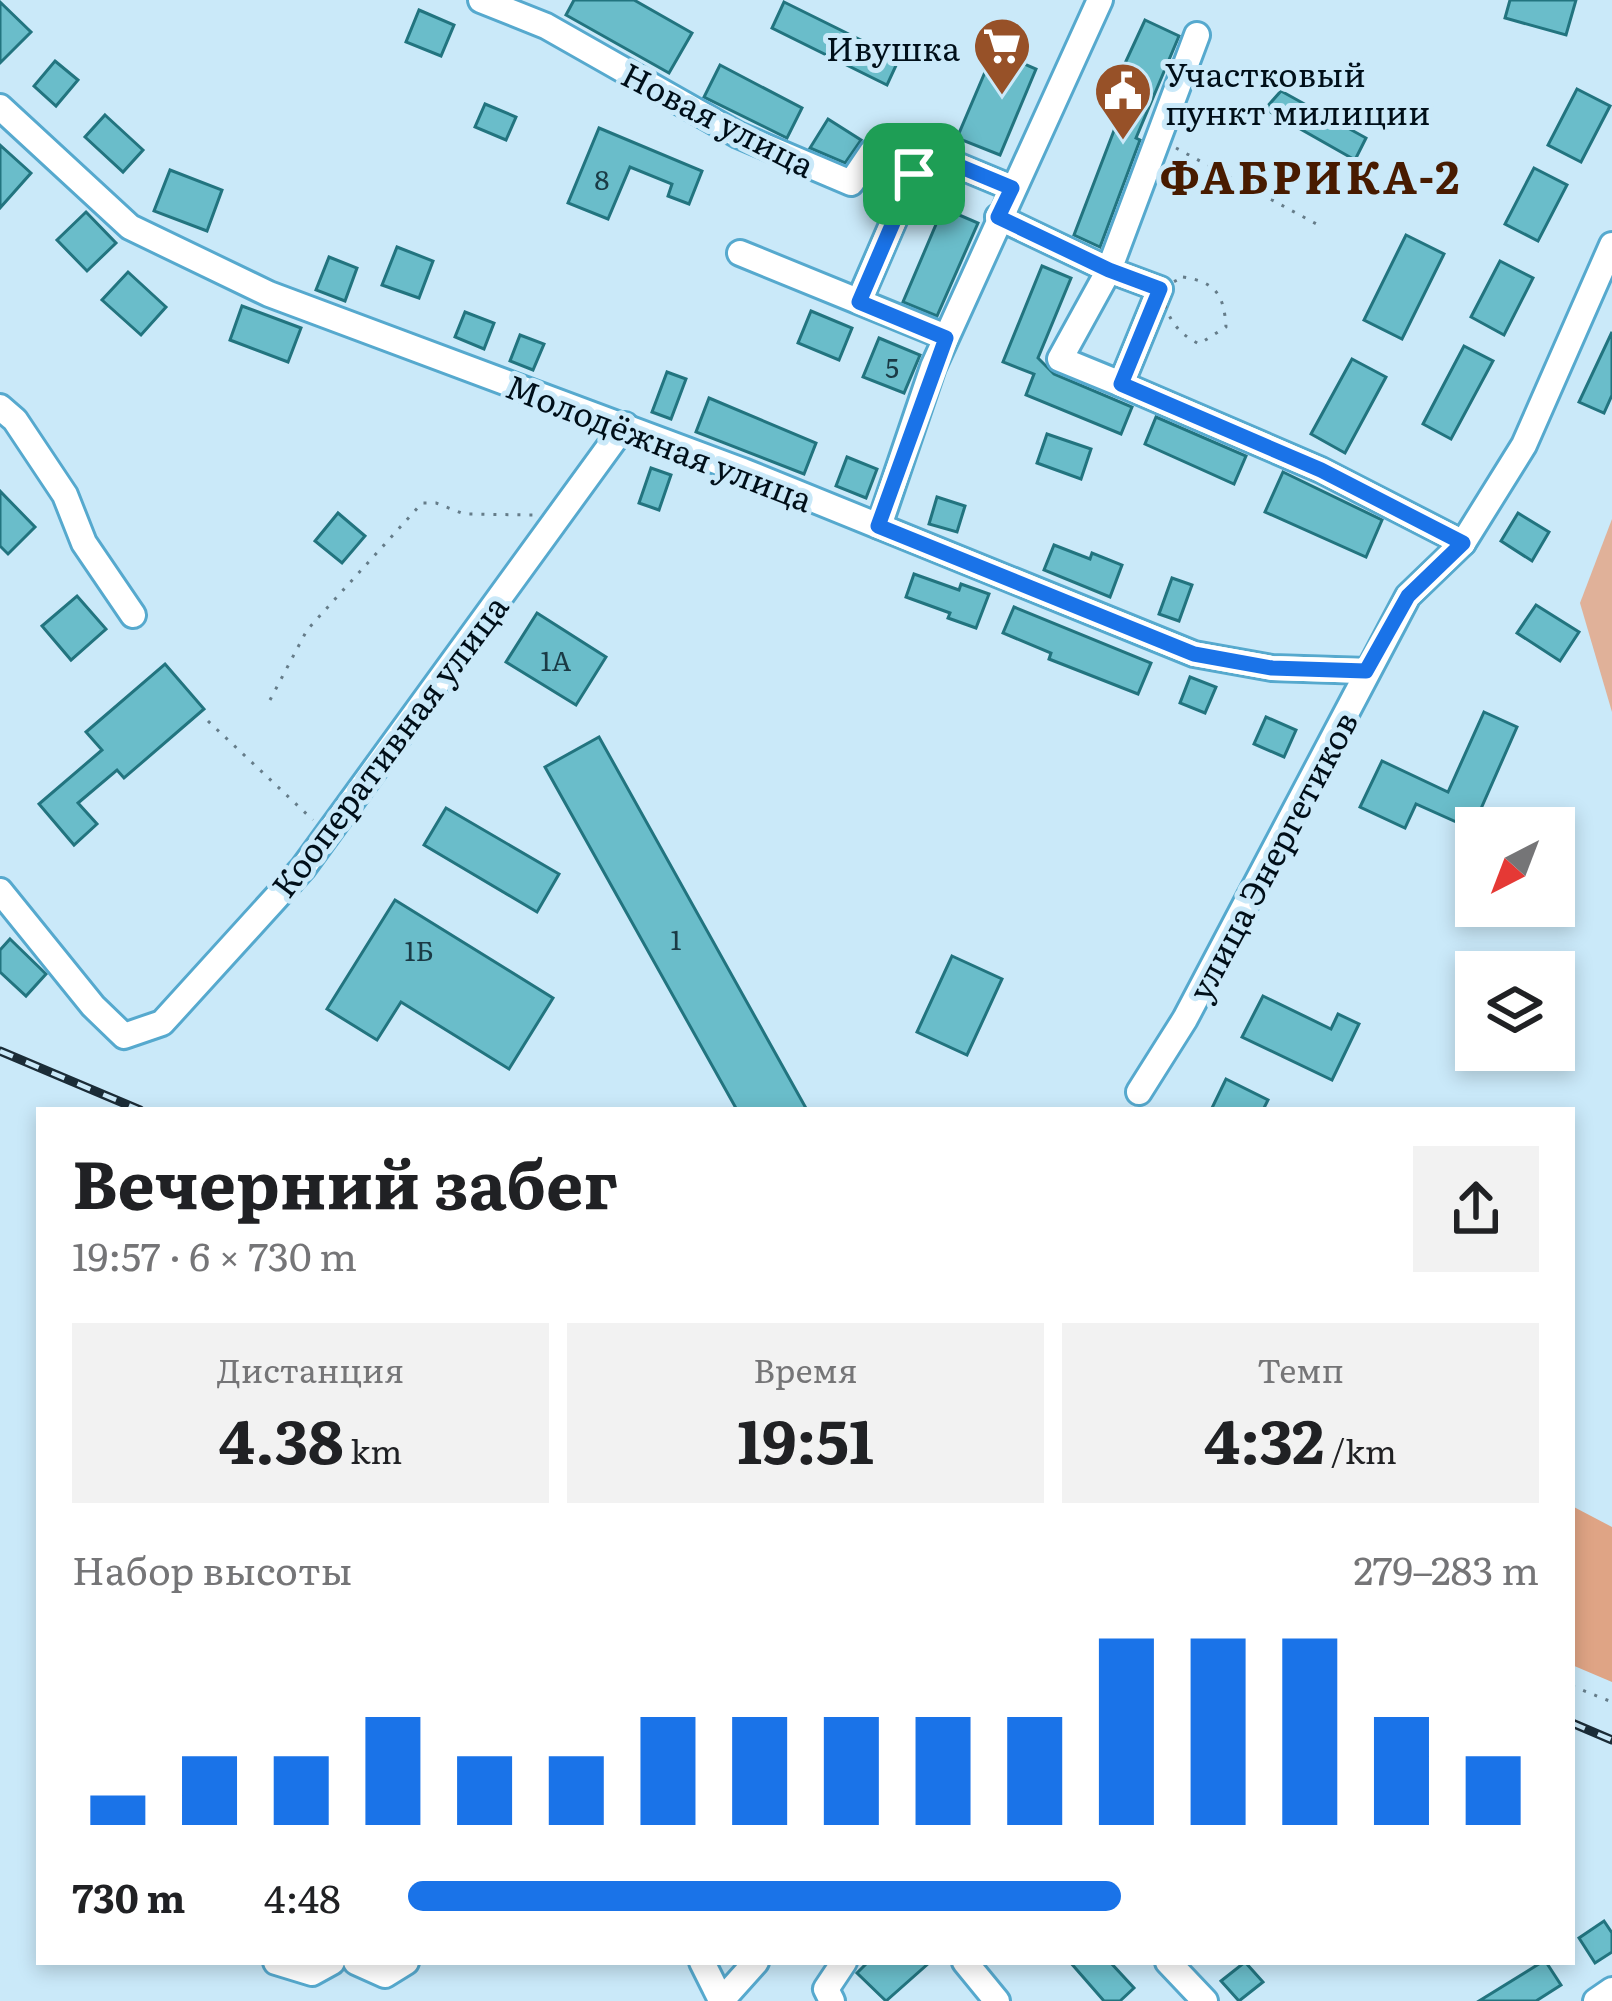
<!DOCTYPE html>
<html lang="ru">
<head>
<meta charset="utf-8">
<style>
	body { margin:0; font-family:Literata,serif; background:#f2f2f2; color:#202124; height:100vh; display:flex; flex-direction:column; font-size:45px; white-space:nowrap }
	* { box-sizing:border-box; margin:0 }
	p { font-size:39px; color:#757577 }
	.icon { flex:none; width:66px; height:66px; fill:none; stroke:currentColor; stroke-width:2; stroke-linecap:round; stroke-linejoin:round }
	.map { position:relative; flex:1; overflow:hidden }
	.details { position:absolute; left:36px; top:1107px; width:1539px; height:858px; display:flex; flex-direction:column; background:#fff; border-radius:0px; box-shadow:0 6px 18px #0003 }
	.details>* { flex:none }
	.needle { width:78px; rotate:222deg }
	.tools { position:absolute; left:1455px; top:807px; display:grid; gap:24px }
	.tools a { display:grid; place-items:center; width:120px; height:120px; border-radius:0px; background:#fff; box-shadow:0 6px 18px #0003; font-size:60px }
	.pin { position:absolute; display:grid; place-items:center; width:102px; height:102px; color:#fff; margin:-51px; border-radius:24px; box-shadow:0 6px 18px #0006 }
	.round { display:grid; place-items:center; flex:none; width:126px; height:126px; border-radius:0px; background:#f2f2f2 }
	.overview { display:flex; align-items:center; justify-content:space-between; height:204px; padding:0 36px }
	h1 { font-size:66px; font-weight:700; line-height:90px }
	.metrics { display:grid; grid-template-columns:repeat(3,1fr); gap:18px; height:204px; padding:12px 36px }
	.metrics div { display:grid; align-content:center; border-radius:0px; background:#f2f2f2; text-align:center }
	.metrics b { font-size:60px; font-weight:700 }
	.metrics small { font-size:33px; font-weight:400 }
	.metrics p { font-size:33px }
	.chart { height:336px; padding:24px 36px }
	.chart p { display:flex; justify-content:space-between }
	.chart svg { width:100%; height:216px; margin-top:12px; stroke:#1a73e8; stroke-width:6 }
	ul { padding:0 36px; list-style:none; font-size:39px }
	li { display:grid; grid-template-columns:192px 144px 1fr; align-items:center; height:90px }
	li i { height:30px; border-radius:15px; background:#1a73e8 }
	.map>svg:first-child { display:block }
	.green { fill:#e0b199 }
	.forest { fill:#dfa485 }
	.building { fill:#6abdca; stroke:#22747f; stroke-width:3 }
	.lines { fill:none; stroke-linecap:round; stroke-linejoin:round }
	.minor-casing { stroke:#56a9ce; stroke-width:30 }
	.path { stroke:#657c89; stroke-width:3; stroke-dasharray:3 9; stroke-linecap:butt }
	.minor { stroke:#fff; stroke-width:24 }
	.rail-casing { stroke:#1b2c37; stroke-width:9 }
	.rail { stroke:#cae9f9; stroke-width:4.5; stroke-dasharray:14; stroke-linecap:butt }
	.route-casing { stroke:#fff; stroke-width:24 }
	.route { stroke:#1a73e8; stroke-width:15 }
	.labels { text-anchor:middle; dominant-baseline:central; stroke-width:10; stroke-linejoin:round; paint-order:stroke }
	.number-label { font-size:27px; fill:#1a3a45 }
	.poi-label { font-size:33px; fill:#000f19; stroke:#cae9f9; text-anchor:end }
	.street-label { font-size:33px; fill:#000f19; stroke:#cae9f9 }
	.district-label { font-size:45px; font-weight:bold; letter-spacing:3px; fill:#481b00; stroke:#cae9f9 }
</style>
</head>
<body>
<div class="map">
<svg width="1612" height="2001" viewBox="0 0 1612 2001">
	<rect width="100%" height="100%" fill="#cae9f9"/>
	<polygon class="green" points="1612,519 1612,712 1580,603"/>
	<polygon class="forest" points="1572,1506 1612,1527 1612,1682 1572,1665"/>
	<g class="building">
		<polygon points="574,0 634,0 692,33 669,73 566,15"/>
		<polygon points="1510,0 1576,0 1566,35 1505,18"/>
		<polygon points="0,2 31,32 0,63"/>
		<polygon points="784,2 899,59 887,85 772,28"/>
		<polygon points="419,10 454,25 441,56 406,42"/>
		<polygon points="1145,20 1179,36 1136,138 1140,140 1100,247 1074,235 1123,107 1108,100"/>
		<polygon points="994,51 1036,69 1000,155 957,138"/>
		<polygon points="55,61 78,80 56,106 34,86"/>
		<polygon points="720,65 802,108 787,138 704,97"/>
		<polygon points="1577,89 1610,106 1581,162 1548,145"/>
		<polygon points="1281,91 1366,138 1355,160 1265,109"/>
		<polygon points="485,104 516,117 506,140 475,127"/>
		<polygon points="105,115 143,150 123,172 85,137"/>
		<polygon points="828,119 861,140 845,163 810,148"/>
		<polygon points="599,128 702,171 689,204 668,196 672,184 630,167 608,219 568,203"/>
		<polygon points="0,145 31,173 0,208"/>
		<polygon points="1534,168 1567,185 1538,241 1505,224"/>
		<polygon points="170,170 222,190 207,231 154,211"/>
		<polygon points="943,208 978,223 937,316 903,302"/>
		<polygon points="86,212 116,243 87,271 57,240"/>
		<polygon points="1406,235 1444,254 1402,339 1364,320"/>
		<polygon points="397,247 433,261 419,298 382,285"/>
		<polygon points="329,257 357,268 345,301 316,290"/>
		<polygon points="1500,261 1533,278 1504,335 1471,317"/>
		<polygon points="1042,266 1071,278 1038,358 1054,374 1132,407 1121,434 1026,395 1034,374 1003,362"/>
		<polygon points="128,272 166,307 141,335 102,300"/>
		<polygon points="242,306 301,328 288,362 230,340"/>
		<polygon points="811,311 852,328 839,360 798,343"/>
		<polygon points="465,312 494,323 484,349 455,337"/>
		<polygon points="1612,332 1612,395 1604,413 1579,402"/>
		<polygon points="520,335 544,344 533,370 510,361"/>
		<polygon points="879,338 920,355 904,393 863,377"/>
		<polygon points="1464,346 1493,361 1451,439 1423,424"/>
		<polygon points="1352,359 1386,377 1345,453 1311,434"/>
		<polygon points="667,372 686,379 671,419 652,412"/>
		<polygon points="709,398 816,443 804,474 696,432"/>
		<polygon points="1156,417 1246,456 1234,484 1145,444"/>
		<polygon points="1047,434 1091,449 1081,479 1037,463"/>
		<polygon points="847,457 877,469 866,498 836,486"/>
		<polygon points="651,468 671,475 659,510 639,503"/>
		<polygon points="1283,472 1382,520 1366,557 1265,512"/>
		<polygon points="0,491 35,527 8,554 0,546"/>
		<polygon points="937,497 965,506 957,532 929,524"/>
		<polygon points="338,513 365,536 342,563 315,541"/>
		<polygon points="1518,513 1549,532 1532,561 1501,541"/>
		<polygon points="1054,545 1090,559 1092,553 1122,565 1110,597 1044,570"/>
		<polygon points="914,574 959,590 961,584 989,594 976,628 948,618 950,613 906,597"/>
		<polygon points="1172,578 1192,585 1179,621 1159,614"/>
		<polygon points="77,596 106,629 71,660 42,626"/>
		<polygon points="1536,605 1579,632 1560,661 1517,633"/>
		<polygon points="1014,607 1151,663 1138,694 1049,659 1051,653 1003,633"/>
		<polygon points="537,613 606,657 576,705 506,662"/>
		<polygon points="165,664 204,709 124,778 117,770 78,803 97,824 74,845 39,804 102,750 86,732"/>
		<polygon points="1190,677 1216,687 1205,713 1180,703"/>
		<polygon points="1484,712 1517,727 1472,829 1416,804 1405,828 1360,807 1382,761 1448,792"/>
		<polygon points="1266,717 1296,730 1284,757 1254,744"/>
		<polygon points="599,737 807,1110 737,1110 545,767"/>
		<polygon points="446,808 559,874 537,912 424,845"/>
		<polygon points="395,900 553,998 509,1069 401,1002 377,1040 327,1009"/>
		<polygon points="10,939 46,974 26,996 0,972 0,950"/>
		<polygon points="952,956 1002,979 967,1055 917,1032"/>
		<polygon points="1263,996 1331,1029 1338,1014 1359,1024 1332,1080 1242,1037"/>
		<polygon points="1226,1079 1268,1100 1263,1110 1211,1110"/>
		<polygon points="1604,1921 1612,1933 1612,1952 1595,1963 1579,1938"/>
		<polygon points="868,1962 930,1962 886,2001 857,1973"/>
		<polygon points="1070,1962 1110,1962 1134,1988 1120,2001 1104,2001"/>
		<polygon points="1245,1962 1263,1982 1239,2001 1221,1981"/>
		<polygon points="1542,1962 1546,1962 1561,1985 1536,2001 1479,2001"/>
	</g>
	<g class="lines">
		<g class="minor-casing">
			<g id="minor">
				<polyline points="481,0 546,26 738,135 851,183 872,152 914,174 947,161 1012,188"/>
				<polyline points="0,107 130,227 269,294 743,471 1194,654 1272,668 1367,671"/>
				<polyline points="998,217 1109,270 1160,289 1121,384 1060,359 1109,270 1197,35"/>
				<polyline points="740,253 946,337"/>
				<polyline points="859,301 914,174"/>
				<polyline points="1121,384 1321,470 1463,543"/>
				<polyline points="0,407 15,420 65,495 84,543 133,615"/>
				<polyline points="879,526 933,367 1100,0"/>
				<polyline points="0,891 93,1006 124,1036 162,1023 303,868 625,425"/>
				<polyline points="1139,1092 1185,1019 1408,596 1463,543 1524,445 1612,245"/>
				<polyline points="276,1962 312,1973 332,1962"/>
				<polyline points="356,1962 385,1975 406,1962"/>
				<polyline points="702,1962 721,2000"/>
				<polyline points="965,1962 997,2001"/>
				<polyline points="1168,1962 1205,2001"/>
				<polyline points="721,2001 756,1962"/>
				<polyline points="832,2001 826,1989 844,1962"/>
				<polyline points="1596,2001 1612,1990"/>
			</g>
		</g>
		<g class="path">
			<polyline points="1176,148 1322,227"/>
			<path d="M 1183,277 C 1216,282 1224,295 1226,327 L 1199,344 C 1174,331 1167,316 1160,289 Z"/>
			<polyline points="270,700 307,630 422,503 436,503 464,514 534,515"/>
			<polyline points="208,721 313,820"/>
			<polyline points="1572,1686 1612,1702"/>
		</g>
		<use href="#minor" class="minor"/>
		<g class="rail-casing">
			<g id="rail">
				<polyline points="0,1051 140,1110"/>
				<polyline points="1572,1723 1612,1740"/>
			</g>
		</g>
		<use href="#rail" class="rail"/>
	</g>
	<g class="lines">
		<g class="route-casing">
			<polygon id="route" points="947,161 1012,188 998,217 1109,270 1160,289 1121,384 1321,470 1463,543 1408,596 1366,671 1272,668 1194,654 878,526 946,338 859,302 914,174"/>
		</g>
		<use href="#route" class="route"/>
	</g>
	<defs>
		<g id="supermarket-pin" transform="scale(3)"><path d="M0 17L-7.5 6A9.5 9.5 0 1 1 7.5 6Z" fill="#975128" stroke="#cae9f9"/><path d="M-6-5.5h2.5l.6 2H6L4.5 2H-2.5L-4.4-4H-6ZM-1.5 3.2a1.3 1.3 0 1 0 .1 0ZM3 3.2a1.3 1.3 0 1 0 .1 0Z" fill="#fff"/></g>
		<g id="civic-pin" transform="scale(3)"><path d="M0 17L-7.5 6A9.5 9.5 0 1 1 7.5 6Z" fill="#975128" stroke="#cae9f9"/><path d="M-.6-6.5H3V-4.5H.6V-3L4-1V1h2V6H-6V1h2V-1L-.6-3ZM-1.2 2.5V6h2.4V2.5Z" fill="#fff"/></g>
	</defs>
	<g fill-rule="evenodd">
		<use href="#supermarket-pin" x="1002" y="46"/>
		<use href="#civic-pin" x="1123" y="91"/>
	</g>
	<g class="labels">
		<g class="number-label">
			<text x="602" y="178">8</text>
			<text x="892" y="366">5</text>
			<text x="556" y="659">1А</text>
			<text x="676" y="938">1</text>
			<text x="419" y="949">1Б</text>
		</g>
		<g class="poi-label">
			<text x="960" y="46">Ивушка</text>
			<text x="1165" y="72" text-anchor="start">Участковый<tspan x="1165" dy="38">пункт милиции</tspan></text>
		</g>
		<g class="street-label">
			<text transform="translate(719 118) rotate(27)">Новая улица</text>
			<text transform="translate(660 441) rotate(21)">Молодёжная улица</text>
			<text transform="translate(388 745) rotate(-53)">Кооперативная улица</text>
			<text transform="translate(1271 855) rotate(-62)">улица Энергетиков</text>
		</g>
		<g class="district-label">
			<text x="1311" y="174">ФАБРИКА-2</text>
		</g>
	</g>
</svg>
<div class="tools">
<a><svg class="needle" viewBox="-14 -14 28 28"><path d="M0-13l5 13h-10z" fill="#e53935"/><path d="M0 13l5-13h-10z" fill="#757577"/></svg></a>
<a><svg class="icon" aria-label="layers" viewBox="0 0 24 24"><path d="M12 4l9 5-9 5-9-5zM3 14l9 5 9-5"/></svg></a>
</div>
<div class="pin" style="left:914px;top:174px;background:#1e9e55"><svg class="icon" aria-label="arrive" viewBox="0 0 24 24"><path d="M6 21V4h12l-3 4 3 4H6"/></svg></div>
<section class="details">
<div class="overview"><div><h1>Вечерний забег</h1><p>19:57 · 6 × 730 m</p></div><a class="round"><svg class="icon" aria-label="share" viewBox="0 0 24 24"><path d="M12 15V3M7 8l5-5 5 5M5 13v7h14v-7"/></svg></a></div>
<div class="metrics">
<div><p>Дистанция</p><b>4.38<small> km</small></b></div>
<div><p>Время</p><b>19:51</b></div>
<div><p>Темп</p><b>4:32<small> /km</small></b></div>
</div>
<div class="chart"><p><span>Набор высоты</span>279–283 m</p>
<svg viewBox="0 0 160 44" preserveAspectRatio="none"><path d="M5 44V38M15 44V30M25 44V30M35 44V22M45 44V30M55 44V30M65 44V22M75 44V22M85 44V22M95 44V22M105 44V22M115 44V6M125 44V6M135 44V6M145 44V22M155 44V30"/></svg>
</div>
<ul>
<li><b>730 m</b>4:48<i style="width:63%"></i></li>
</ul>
</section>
</div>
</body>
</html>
